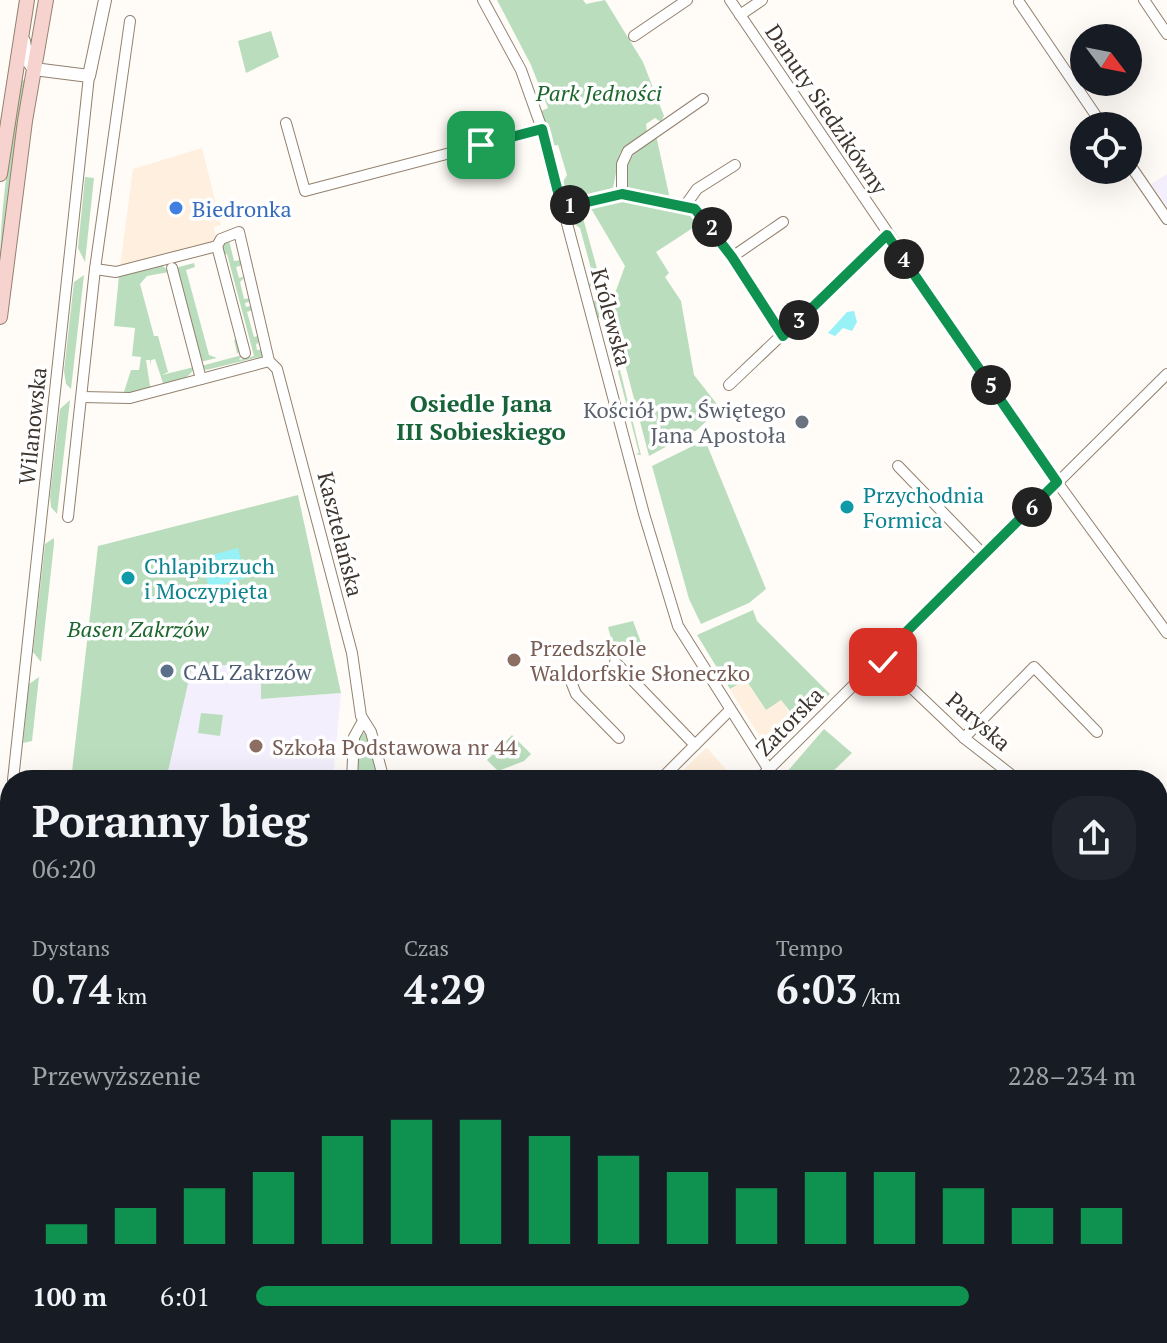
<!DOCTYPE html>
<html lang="pl">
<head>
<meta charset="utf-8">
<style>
	body { margin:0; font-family:"PT Serif",serif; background:#20242c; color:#f1f3f6; height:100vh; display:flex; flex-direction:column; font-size:30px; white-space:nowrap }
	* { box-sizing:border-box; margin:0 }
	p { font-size:26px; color:#9ea1a6 }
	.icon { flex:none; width:44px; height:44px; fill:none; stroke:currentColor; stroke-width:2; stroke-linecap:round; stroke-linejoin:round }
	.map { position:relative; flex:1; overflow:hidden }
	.sheet { position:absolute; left:0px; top:770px; width:1168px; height:574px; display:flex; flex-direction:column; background:#171b24; border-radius:32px 32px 0 0; box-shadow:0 8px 32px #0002 }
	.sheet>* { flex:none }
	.needle { width:52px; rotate:122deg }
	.controls { position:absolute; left:1070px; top:24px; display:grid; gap:16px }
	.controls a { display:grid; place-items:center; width:72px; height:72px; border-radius:50%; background:#171b24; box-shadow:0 8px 32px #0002; font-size:40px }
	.pin { position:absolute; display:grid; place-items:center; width:68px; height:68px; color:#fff; margin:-34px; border-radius:16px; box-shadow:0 4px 12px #0006 }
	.km { position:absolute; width:40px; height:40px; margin:-20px; border-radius:50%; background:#222; color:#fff; font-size:22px; line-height:40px; text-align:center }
	.round { display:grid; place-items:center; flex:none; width:84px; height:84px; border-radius:32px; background:#20242c }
	.summary { display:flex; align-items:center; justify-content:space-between; height:136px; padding:0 32px }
	h1 { font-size:44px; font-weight:700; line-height:60px }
	.stats { display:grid; grid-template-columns:repeat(3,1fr); gap:12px; height:136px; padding:8px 32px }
	.stats div { display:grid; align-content:center }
	.stats b { font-size:40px; font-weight:700 }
	.stats small { font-size:22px; font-weight:400 }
	.stats p { font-size:22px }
	.chart { height:224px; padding:16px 32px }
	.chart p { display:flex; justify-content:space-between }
	.chart svg { width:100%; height:144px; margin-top:8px; stroke:#0f914f; stroke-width:6 }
	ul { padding:0 32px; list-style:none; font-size:26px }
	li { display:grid; grid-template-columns:128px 96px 1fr; align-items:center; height:60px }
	li i { height:20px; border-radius:10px; background:#0f914f }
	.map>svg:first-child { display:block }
	.built { fill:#feefde }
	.education { fill:#f3effd }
	.green { fill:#badebd }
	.water { fill:#98f1f6 }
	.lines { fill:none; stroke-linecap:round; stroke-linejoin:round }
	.stream { stroke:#98f1f6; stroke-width:3 }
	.minor-casing { stroke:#92816d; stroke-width:12 }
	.tertiary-casing { stroke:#92816d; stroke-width:14 }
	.secondary-casing { stroke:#92816d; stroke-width:16 }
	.minor { stroke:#fff; stroke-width:10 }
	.tertiary { stroke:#fff; stroke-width:12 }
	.secondary { stroke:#f6d3ce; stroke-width:14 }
	.route-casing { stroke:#fff; stroke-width:16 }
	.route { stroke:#0f914f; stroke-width:10 }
	.shop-dot { fill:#3f7fe0; stroke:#fff; stroke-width:3 }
	.worship-dot { fill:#6b7280; stroke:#fff; stroke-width:3 }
	.culture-dot { fill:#0f9aa8; stroke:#fff; stroke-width:3 }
	.education-dot { fill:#8d6e63; stroke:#fff; stroke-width:3 }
	.service-dot { fill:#5c6f8a; stroke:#fff; stroke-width:3 }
	.labels { text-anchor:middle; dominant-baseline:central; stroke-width:7; stroke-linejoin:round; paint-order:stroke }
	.park-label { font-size:22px; font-style:italic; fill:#1d672d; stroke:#fff }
	.street-label { font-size:22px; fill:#3e362e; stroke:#fff }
	.shop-label { font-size:22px; fill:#366cbe; stroke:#fff; text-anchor:start }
	.worship-label { font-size:22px; fill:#5b616d; stroke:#fff; text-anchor:end }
	.culture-label { font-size:22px; fill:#0d838f; stroke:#fff; text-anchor:start }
	.education-label { font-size:22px; fill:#785e54; stroke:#fff; text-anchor:start }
	.service-label { font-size:22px; fill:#4e5e75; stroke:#fff; text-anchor:start }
	.neighbourhood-label { font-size:24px; font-weight:bold; fill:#196338; stroke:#fff }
</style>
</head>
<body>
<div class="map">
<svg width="1167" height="1343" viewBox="0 0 1167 1343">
	<rect width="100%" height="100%" fill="#fffbf7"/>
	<g class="built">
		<polygon points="202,148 221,225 214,227 217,242 120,267 133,169"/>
		<polygon points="746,680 765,709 781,699 792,718 761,738 730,690"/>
		<polygon points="706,747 735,780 673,780 706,748"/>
	</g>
	<g class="education">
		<polygon points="1167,174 1167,207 1151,184"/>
		<polygon points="229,665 261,676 262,699 341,693 333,780 166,780 191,666"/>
	</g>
	<g class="green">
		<polygon points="497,0 583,0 586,4 605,0 643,62 664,116 661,122 655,118 646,124 647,132 620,153 613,188 574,199 566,193 563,182 567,175 558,145 551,146 541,111 548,108 531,65"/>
		<polygon points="271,31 279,57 246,73 238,41"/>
		<path d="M 27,77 L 0,265 C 0,204 11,144 20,83 Z"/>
		<path d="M 656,135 L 670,199 L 632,190 L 627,186 C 624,158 635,151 656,135 Z"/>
		<polygon points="85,177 94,178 85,262 78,248"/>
		<polygon points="618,199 687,212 702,222 656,252 669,273 665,277 681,301 694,375 720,408 697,430 649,456 610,307 625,266 589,205"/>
		<polygon points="580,207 601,283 588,287 593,276 580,228 574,224 572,216"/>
		<polygon points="229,240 234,261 242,260 243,265 236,267 239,278 246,276 240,282 244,299 252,298 252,301 245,303 246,307 253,305 255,309 247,312 254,337 261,335 263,341 256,344 257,350 265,349 263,356 206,370 201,366 242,355 239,360 254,356 227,254 223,255 221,243"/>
		<polygon points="194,263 195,267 186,270 209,355 217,358 237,353 234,340 238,339 242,352 200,362 175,268"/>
		<path d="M 161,264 L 169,272 L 147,276 L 140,284 L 154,336 L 158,336 L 168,372 L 162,375 L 194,367 C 193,377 172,384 164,386 L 155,359 L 151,360 L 151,366 L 150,360 L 146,360 L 150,386 L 155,386 L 123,395 L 131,370 L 139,370 L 141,357 L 132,356 L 135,328 L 114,326 L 119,276 Z"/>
		<polygon points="84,275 71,389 66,384 64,371 74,282"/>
		<polygon points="598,299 603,301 641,455 635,454 639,453 604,318 596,318 592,302"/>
		<polygon points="70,400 57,514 51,507 50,496 60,409"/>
		<polygon points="705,440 766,589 749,603 701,624 689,599 652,466"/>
		<polygon points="298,495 341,693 261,699 261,676 229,665 192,666 166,780 71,780 98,546"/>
		<polygon points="54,538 54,544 41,662 33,652 45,544"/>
		<polygon points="753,610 757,621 830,694 799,723 781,700 766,710 746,680 730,689 697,635"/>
		<polygon points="633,621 642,645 615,653 608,627"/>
		<polygon points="39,677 32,741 23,743 29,684"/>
		<polygon points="201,713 223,715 220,736 198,733"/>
		<polygon points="787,723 791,730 773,747 768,747 762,740"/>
		<polygon points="824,729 852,753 824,780 798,780 786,773"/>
		<polygon points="364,733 367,734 380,780 357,780 358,739"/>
		<polygon points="512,735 531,754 524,761 498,771 487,760"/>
		<polygon points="0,953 10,956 10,1155 0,1131"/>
		<polygon points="1167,1027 1167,1185 1158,1175 1158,1038"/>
		<polygon points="898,1334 958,1334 962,1339 968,1334 1038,1336 1028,1343 893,1343"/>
	</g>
	<g class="water">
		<polygon points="854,311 857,322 852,331 843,328 835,336 828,333 847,312"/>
		<polygon points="238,548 246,578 209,588 201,558"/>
	</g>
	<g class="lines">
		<g class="stream">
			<polyline points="505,1334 515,1343"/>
			<polyline points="676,1343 689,1334"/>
		</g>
		<g class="minor-casing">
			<g id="minor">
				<polyline points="483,0 521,70 542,129 644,514 678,626 769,770"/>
				<polyline points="730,0 1057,482 1167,633"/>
				<polyline points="1144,0 1167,34"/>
				<polyline points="1019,2 1103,126"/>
				<polyline points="740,15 762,0"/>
				<polyline points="634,36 687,0"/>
				<polyline points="286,123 305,191 542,129"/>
				<polyline points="1128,162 1167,219"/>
				<polyline points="622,194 622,164 628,151 703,99"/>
				<polyline points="685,206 697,189 735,165"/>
				<polyline points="562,208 622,194 695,209 732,257 783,336"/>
				<polyline points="217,246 221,239 239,232 269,361 277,369 352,653 361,716 371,732 384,780"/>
				<polyline points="732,257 783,222"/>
				<polyline points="172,268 201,379"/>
				<polyline points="95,269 116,272 217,246 245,353"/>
				<polyline points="729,385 887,235"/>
				<polyline points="82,397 130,398 269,361"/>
				<polyline points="898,466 984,555"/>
				<polyline points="68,517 95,269 130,21"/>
				<polyline points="880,658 964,738 1018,780"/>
				<polyline points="615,662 695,745"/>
				<polyline points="568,674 576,694 619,738"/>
				<polyline points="964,738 1034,667 1097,732"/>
				<polyline points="13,780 89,76"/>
				<polyline points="352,780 354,737 363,721"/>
				<polyline points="660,780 729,711"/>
				<polyline points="758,780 1167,374"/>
				<polyline points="10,809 10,831"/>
				<polyline points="1158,832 1167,824"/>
				<polyline points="542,1334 553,1343"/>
				<polyline points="189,1343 198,1334"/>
				<polyline points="885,1343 890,1334"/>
			</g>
		</g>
		<g class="tertiary-casing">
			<g id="tertiary">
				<polyline points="24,41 27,60 34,69 89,76 105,0"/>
				<polyline points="1165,1343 1167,1340"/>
			</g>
		</g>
		<g class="secondary-casing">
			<g id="secondary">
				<polyline points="0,174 27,0"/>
				<polyline points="0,317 25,121 46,0"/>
			</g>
		</g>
		<use href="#minor" class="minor"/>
		<use href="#tertiary" class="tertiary"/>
		<use href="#secondary" class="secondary"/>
	</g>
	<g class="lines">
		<g class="route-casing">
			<polyline id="route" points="481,145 542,129 562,208 622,194 695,209 732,257 783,336 887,235 1057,482 880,658 883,662"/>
		</g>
		<use href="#route" class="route"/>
	</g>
	<circle class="shop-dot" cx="176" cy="208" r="8"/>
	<circle class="worship-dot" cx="802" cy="422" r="8"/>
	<g class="culture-dot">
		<circle cx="847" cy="507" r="8"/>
		<circle cx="128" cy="578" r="8"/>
	</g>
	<g class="education-dot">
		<circle cx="514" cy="660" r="8"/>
		<circle cx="256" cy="746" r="8"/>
	</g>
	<circle class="service-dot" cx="167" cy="671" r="8"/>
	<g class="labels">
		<g class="park-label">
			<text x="599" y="92">Park Jedności</text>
			<text x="138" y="628">Basen Zakrzów</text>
		</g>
		<g class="street-label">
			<text transform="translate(827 109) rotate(56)">Danuty Siedzikówny</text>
			<text transform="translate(612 317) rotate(75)">Królewska</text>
			<text transform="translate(32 426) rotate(-84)">Wilanowska</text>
			<text transform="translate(341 534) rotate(76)">Kasztelańska</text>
			<text transform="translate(789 721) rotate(-46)">Zatorska</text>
			<text transform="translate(979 721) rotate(41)">Paryska</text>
		</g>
		<g class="shop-label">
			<text x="192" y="208">Biedronka</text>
		</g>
		<g class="worship-label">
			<text x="786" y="409">Kościół pw. Świętego<tspan x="786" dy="25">Jana Apostoła</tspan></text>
		</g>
		<g class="culture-label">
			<text x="863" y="494">Przychodnia<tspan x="863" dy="25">Formica</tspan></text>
			<text x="144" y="565">Chlapibrzuch<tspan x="144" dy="25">i Moczypięta</tspan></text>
		</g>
		<g class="education-label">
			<text x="530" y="647">Przedszkole<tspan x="530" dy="25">Waldorfskie Słoneczko</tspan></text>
			<text x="272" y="746">Szkoła Podstawowa nr 44</text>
		</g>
		<g class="service-label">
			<text x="183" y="671">CAL Zakrzów</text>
		</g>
		<g class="neighbourhood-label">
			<text x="481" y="403">Osiedle Jana<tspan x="481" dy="28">III Sobieskiego</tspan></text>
		</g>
	</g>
</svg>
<div class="controls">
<a><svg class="needle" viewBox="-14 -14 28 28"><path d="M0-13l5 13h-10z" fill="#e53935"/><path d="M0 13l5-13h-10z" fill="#9ea1a6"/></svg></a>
<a><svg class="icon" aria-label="locate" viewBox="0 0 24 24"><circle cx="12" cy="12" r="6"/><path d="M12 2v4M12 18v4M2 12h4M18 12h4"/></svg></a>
</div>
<div class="pin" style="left:481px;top:145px;background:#1e9e55"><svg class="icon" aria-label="arrive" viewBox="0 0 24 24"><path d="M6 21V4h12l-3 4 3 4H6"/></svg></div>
<div class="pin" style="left:883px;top:662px;background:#d93025"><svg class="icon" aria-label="check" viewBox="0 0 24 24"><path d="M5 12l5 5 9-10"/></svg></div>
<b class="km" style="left:570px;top:205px">1</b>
<b class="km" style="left:712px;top:227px">2</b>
<b class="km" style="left:799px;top:320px">3</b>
<b class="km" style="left:904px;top:259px">4</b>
<b class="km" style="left:991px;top:385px">5</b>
<b class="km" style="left:1032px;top:507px">6</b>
<section class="sheet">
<div class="summary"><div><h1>Poranny bieg</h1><p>06:20</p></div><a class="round"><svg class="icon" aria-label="share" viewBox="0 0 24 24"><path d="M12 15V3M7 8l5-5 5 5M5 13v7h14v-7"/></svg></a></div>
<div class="stats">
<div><p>Dystans</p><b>0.74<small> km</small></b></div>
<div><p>Czas</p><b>4:29</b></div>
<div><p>Tempo</p><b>6:03<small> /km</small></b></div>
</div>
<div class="chart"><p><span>Przewyższenie</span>228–234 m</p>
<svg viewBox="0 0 160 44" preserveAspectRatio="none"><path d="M5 44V38M15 44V33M25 44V27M35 44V22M45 44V11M55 44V6M65 44V6M75 44V11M85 44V17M95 44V22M105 44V27M115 44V22M125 44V22M135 44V27M145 44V33M155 44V33"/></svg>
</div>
<ul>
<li><b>100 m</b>6:01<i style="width:81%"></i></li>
</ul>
</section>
</div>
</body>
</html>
